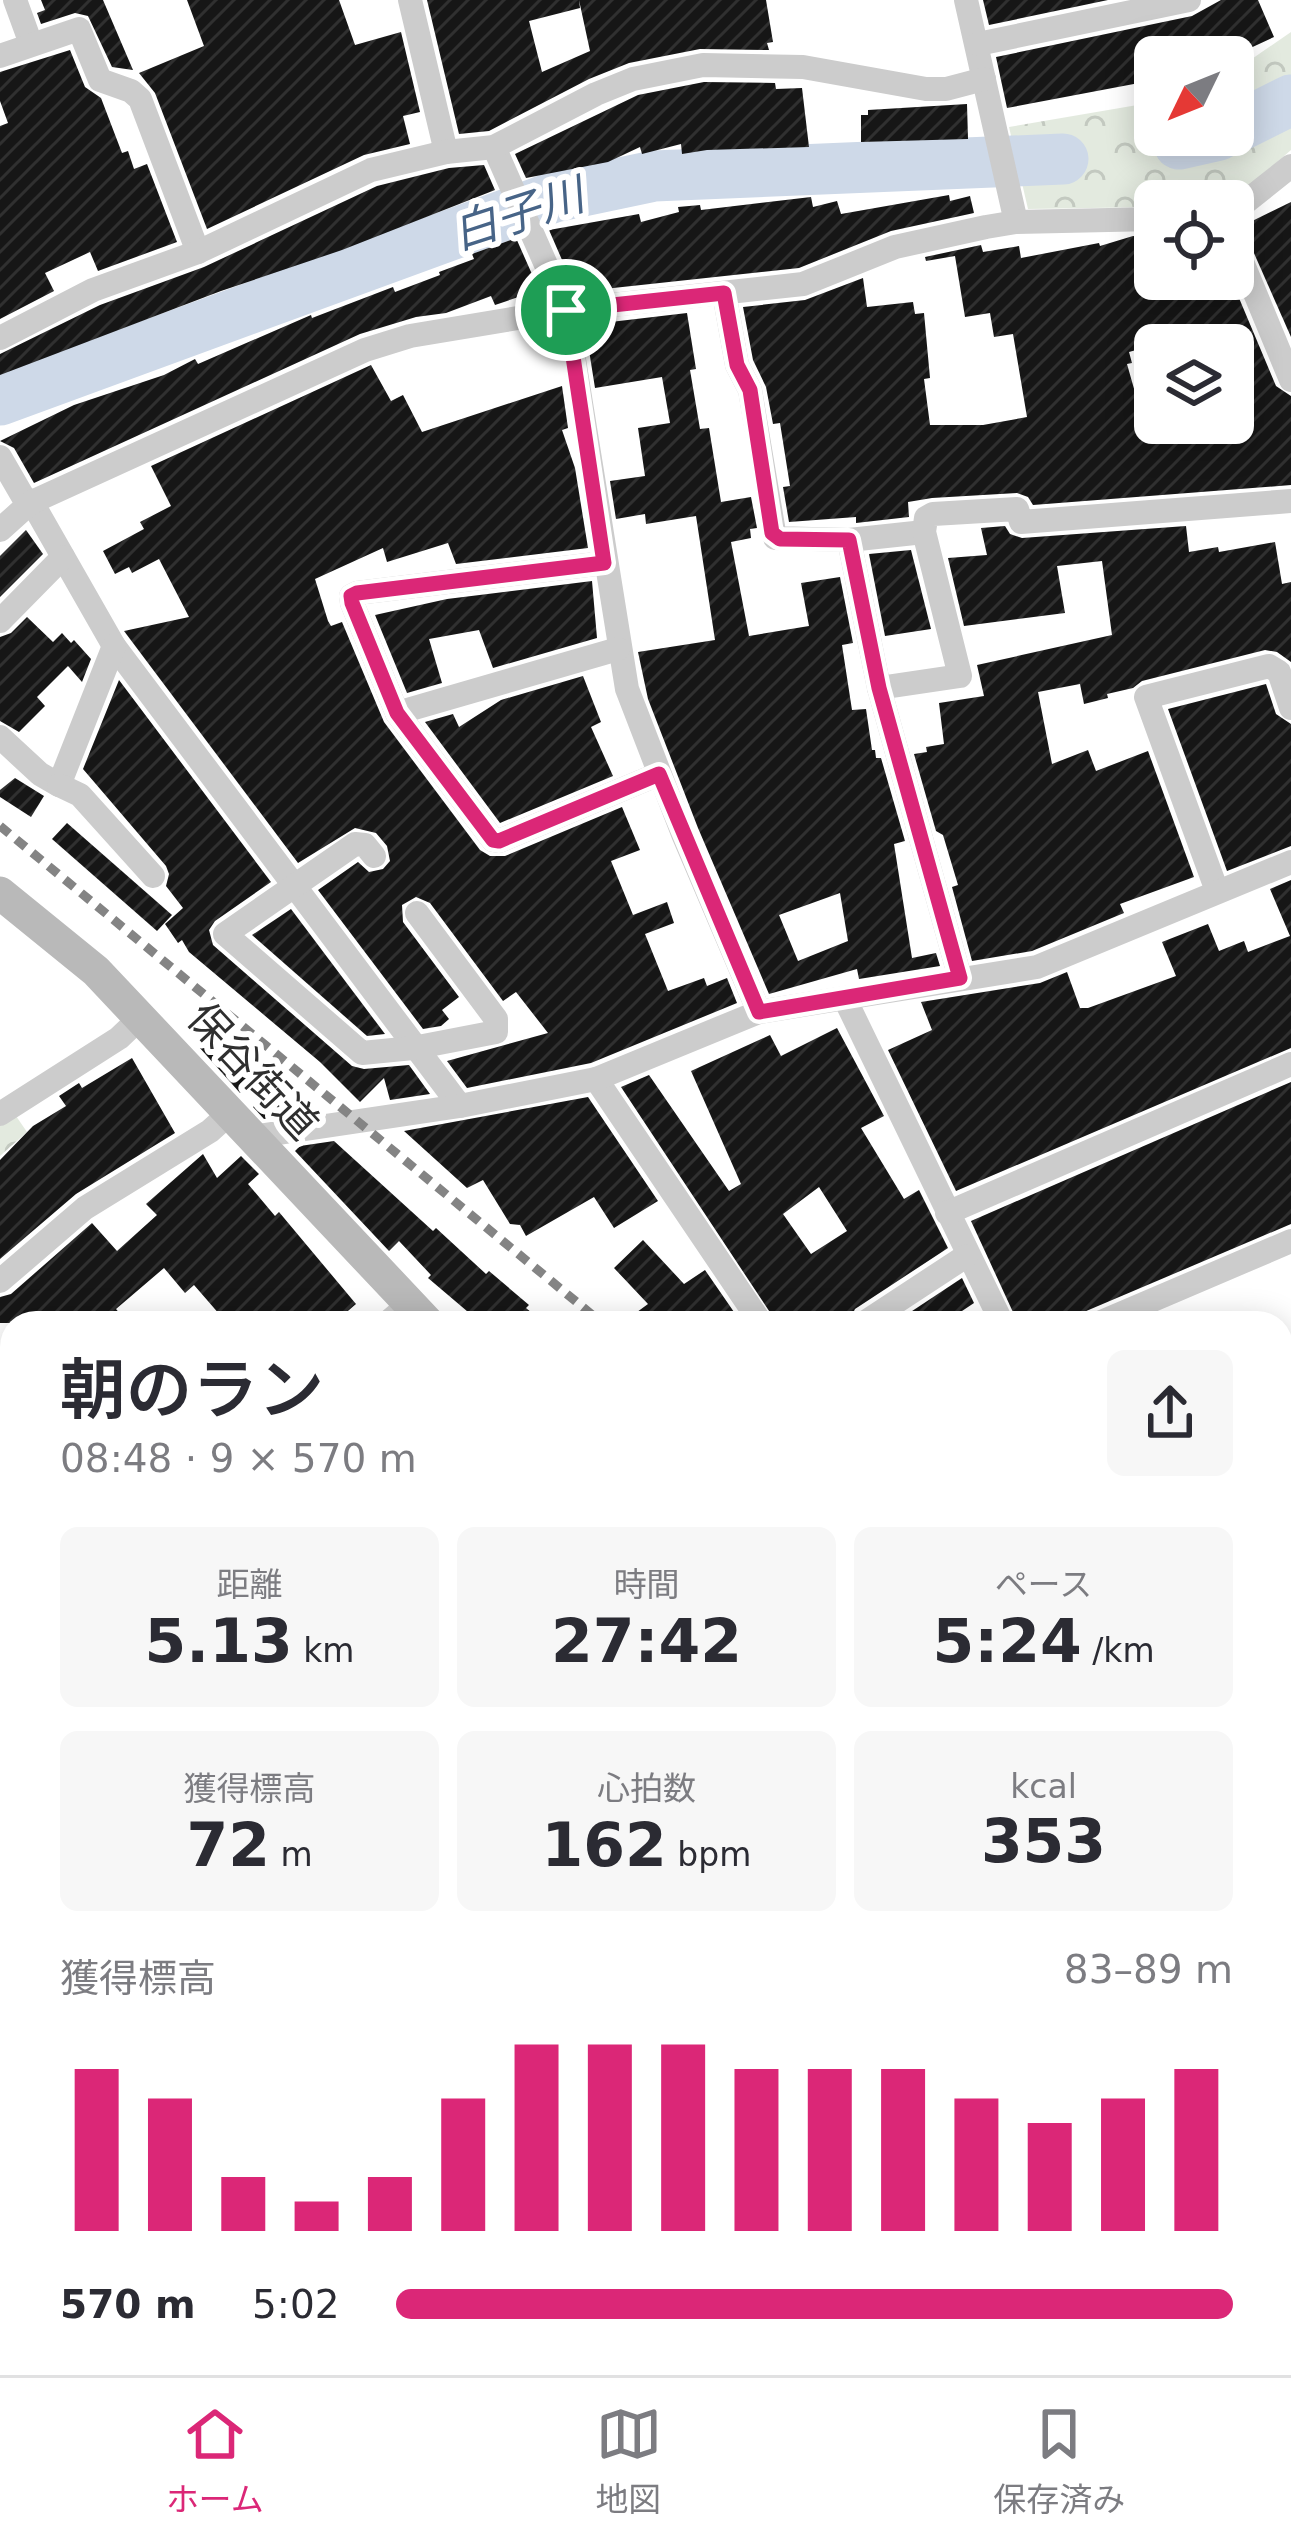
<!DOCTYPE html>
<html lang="ja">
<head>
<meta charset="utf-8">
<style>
	body { margin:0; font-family:"DejaVu Sans","Noto Sans JP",sans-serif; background:#f7f7f7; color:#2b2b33; height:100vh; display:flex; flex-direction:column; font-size:45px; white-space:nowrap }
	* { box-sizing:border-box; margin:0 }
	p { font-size:39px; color:#7c7c81 }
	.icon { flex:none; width:66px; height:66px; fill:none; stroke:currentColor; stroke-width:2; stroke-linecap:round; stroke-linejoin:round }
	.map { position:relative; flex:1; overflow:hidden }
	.side { position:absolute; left:0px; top:1311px; width:1293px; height:1065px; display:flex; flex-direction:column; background:#fff; border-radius:36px 36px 0 0; box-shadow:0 6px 30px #0003 }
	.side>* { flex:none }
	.needle { width:78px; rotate:227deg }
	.controls { position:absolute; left:1134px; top:36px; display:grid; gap:24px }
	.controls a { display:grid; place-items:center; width:120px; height:120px; border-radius:18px; background:#fff; box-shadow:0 6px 30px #0003; font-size:60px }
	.pin { position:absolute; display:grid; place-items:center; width:102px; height:102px; color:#fff; margin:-51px; border:6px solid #fff; border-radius:50%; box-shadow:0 3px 12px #0007 }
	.round { display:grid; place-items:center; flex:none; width:126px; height:126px; border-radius:18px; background:#f7f7f7 }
	.summary { display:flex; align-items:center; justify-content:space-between; height:204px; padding:0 60px }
	h1 { font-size:66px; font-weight:600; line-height:90px }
	.figures { display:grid; grid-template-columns:repeat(3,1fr); gap:18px; height:204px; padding:12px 60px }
	.figures div { display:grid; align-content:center; border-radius:18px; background:#f7f7f7; text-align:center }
	.figures b { font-size:60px; font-weight:600 }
	.figures small { font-size:33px; font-weight:400 }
	.figures p { font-size:33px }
	.chart { height:336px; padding:24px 60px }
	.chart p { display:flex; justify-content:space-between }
	.chart svg { width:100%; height:216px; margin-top:12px; stroke:#db2777; stroke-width:6 }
	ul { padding:0 60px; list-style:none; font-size:39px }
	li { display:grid; grid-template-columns:192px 144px 1fr; align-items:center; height:90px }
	li i { height:30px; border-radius:15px; background:#db2777 }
	.menu { display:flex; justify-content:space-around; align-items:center; height:168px; border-top:3px solid #e1e1e2; background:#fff; font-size:33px; color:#7c7c81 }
	.menu a { display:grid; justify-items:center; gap:6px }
	.menu .on { color:#db2777 }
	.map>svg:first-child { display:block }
	.grass { fill:url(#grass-dots) }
	.park { fill:url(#park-crowns) }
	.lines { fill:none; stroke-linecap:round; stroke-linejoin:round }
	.river { stroke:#ced9e8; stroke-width:51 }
	.building { fill:url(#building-hatch); fill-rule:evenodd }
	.street { stroke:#ccc; stroke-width:24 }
	.secondary { stroke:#b9b9b9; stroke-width:33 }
	.rail { stroke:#848484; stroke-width:9; stroke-dasharray:12 9; stroke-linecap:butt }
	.route-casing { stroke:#fff; stroke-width:24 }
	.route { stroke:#db2777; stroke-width:15 }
	.labels { text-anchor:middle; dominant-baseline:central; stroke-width:12; stroke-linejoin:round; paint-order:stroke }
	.street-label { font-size:42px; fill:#2f2f2f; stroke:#fff }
	.water-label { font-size:45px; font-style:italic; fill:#476487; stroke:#fff }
</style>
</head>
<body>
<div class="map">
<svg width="1291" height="2375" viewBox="0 0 1291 2375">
	<defs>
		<pattern id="grass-dots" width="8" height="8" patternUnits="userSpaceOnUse" patternTransform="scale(3)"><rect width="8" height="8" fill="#e3eadf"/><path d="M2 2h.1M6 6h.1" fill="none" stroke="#c3c9c0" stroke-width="1.8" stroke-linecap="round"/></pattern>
		<pattern id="park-crowns" width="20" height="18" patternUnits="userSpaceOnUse" patternTransform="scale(3)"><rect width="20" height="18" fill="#e3eadf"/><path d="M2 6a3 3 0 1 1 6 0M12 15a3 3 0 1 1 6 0" fill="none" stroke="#c3c9c0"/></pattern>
		<pattern id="building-hatch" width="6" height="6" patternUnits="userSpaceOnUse" patternTransform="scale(3)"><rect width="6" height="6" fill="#161616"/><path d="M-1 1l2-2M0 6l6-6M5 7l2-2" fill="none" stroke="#303030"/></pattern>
	</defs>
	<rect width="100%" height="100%" fill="#fff"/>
	<polygon class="grass" points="12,1818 12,1887 0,1872 0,1824"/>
	<g class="park">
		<polygon points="1291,32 1291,150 1232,201 1155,201 1155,207 1028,209 1009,127 1155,102 1155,135 1233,135 1233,72"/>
		<polygon points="16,1116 27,1132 0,1156 0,1126"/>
	</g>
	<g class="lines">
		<g class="river">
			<polyline points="1233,129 1291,100"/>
			<polyline points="1179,144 1219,135"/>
			<polyline points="0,400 554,197 654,176 1063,159"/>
		</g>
	</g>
	<g class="building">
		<polygon points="41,0 103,0 133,70 112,67 88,16 75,13 41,24 37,13 45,10"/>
		<polygon points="187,0 339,0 355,45 401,32 420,112 403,116 410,144 364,155 207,229 155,93 139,73 204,46"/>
		<polygon points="427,0 579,0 580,8 529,21 542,72 590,51 579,0 766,0 773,42 767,43 769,50 700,49 629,63 589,79 489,131 459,134"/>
		<polygon points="983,0 1108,0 989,25"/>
		<polygon points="1221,0 1258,0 1274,37 1231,57 1155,57 1155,80 1007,108 996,57 1192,16"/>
		<polygon points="70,50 85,87 101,98 122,153 128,151 134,169 147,164 177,242 98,271 90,252 45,273 54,291 0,319 0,126 8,123 0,101 0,72"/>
		<polygon points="704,82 775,83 776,89 802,88 809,147 707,150 682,154 681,144 642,154 640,147 608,162 526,178 515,154 638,95"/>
		<polygon points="967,104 968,139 861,142 861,115 868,115 868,110"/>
		<polygon points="484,165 495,190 342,250 221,291 0,375 0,354 100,305 204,267 377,186 449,168"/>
		<polygon points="949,195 950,201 970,196 974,213 891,231 799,268 576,292 549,230 639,214 641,222 679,212 678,207 700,205 701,210 811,197 813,207 837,201 841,214"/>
		<polygon points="1291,202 1291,337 1242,226"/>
		<path d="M 1133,236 L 1155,236 L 1155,279 L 1231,279 L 1276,386 L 1291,396 L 1291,485 L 1033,505 L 1028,497 L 1017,493 L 932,498 L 908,502 L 909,517 L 856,523 L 856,517 L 789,522 L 783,487 L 790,486 L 780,423 L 773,424 L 766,387 L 753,360 L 743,307 L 805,300 L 863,278 L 867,307 L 913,302 L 915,314 L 924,313 L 930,378 L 924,379 L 930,425 L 983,425 L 1027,417 L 1013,334 L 994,337 L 990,313 L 965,317 L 955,256 L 926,261 L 925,257 L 981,245 L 983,252 L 1019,246 L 1021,258 L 1099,243 L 1100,246 ZM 1154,345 L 1233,345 L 1233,423 L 1194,427 L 1193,423 L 1155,423 L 1155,414 L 1142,417 L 1127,364 L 1132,363 L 1129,352 Z"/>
		<polygon points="516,238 539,290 495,305 491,296 446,313 416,317 360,334 34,483 14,448 0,441 74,405 164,375 195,359 198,364 311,315 312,318 393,287 395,292 440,275 439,272 474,259 472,254"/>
		<path d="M 687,313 L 696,369 L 690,370 L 700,429 L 709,428 L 721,502 L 751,497 L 757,528 L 750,529 L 751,538 L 731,542 L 749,636 L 809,626 L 801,583 L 840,577 L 853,643 L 842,645 L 852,710 L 866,709 L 872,750 L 875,750 L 876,758 L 881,758 L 905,841 L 894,844 L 912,958 L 936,953 L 940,966 L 859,979 L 857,969 L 769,994 L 698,828 L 648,699 L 638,652 L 715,640 L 696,516 L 646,524 L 645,514 L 616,519 L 610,481 L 645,476 L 638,428 L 670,423 L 662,377 L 595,388 L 585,325 ZM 840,893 L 848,941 L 798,961 L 779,915 Z"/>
		<polygon points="371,365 391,401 403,395 422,432 562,386 568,428 562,430 575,468 588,548 456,564 448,543 387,562 383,548 315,579 328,621 331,626 342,622 384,722 480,850 490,856 505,856 622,807 640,850 611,861 633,915 667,902 674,923 645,934 668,991 704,978 707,986 727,978 737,1003 591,1063 467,1088 447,1061 548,1033 516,992 503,1001 430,903 416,897 402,905 403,922 459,997 442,1010 449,1019 441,1026 423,1029 318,890 358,862 369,872 383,869 390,861 387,846 376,833 355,828 298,863 124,631 189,617 159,559 132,573 129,567 115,574 103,551 144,529 140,522 171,506 151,466"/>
		<polygon points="1005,526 1010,534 1022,538 1186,526 1189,552 1218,547 1219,552 1275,542 1282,584 1291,582 1291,662 1277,652 1265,650 1142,681 1133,688 1107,694 1108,698 1084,704 1080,684 1038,692 1052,764 1088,750 1096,771 1148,751 1194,877 1120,904 1124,913 1032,951 972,961 952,887 958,885 943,835 936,831 914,754 927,752 926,747 944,744 939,703 984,696 977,665 1112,635 1102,561 1057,566 1065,613 964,626 948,558 987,555 981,528"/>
		<polygon points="26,530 43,554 0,597 0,556"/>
		<polygon points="911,550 931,629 885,636 869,554"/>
		<polygon points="592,581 597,638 493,668 479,630 429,639 442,683 407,693 375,615 447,599"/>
		<polygon points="27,617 53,642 62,633 71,643 74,640 91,659 82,682 68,666 37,697 45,706 19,732 0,721 0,637 11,633"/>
		<polygon points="583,676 601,722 591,727 613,776 500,823 425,722 453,714 459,727 501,700"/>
		<polygon points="119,680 271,882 215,921 209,930 213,945 352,1066 364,1069 409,1065 430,1094 390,1100 384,1078 360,1102 320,1062 189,952 182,940 178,943 165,924 183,908 166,886 169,874 166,866 83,769"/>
		<polygon points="1266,684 1276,714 1291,724 1291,846 1227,871 1168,709"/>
		<polygon points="15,778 44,796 31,817 0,797 0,790"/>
		<polygon points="67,823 172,915 157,931 52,839"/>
		<polygon points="1291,880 1291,1048 956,1191 888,1050 932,1030 921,1002 1040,983 1067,972 1080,1008 1088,1008 1176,976 1162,942 1208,924 1219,951 1244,941 1248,952 1290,936 1270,889"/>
		<polygon points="291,909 385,1034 367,1036 252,935"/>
		<path d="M 837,1028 L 884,1116 L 861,1128 L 904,1199 L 919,1190 L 948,1248 L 855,1309 L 848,1323 L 777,1323 L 621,1087 L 649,1075 L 729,1191 L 741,1184 L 691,1071 L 770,1035 L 781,1056 ZM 819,1187 L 847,1231 L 811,1254 L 783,1214 Z"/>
		<polygon points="208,1038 260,1081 240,1093 199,1047"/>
		<polygon points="132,1058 175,1133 76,1194 0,1259 0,1160 33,1126 66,1106 59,1096 79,1083 82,1088"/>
		<polygon points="1291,1082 1291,1224 1058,1323 1018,1323 971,1221"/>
		<polygon points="273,1090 295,1114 264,1119 253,1107"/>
		<polygon points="588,1097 658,1201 614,1228 594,1197 526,1236 520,1225 510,1224 483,1180 467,1188 404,1131"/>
		<polygon points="334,1141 433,1231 436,1228 486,1274 489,1271 529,1305 526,1308 544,1323 481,1323 428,1278 431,1275 399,1241 389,1251 295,1151 300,1146"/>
		<polygon points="203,1154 217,1178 241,1156 259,1174 248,1184 275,1216 279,1212 356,1304 334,1323 227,1323 194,1285 185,1293 164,1268 116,1309 128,1323 0,1323 0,1297 11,1294 92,1223 117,1251 157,1215 146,1204"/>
		<polygon points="643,1240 684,1284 705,1270 734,1312 718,1323 622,1323 648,1304 614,1268"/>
		<polygon points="962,1278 974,1303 944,1323 894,1323"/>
	</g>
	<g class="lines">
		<g class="street">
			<polyline points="15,0 31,44"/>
			<polyline points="410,0 446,152"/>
			<polyline points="966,0 1016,222"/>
			<polyline points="978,44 1189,0"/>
			<polyline points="0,56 79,29 100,80 131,91 140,99 198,252"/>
			<polyline points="494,147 566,310 627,689 683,834 759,1012"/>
			<polyline points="1233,212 1291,166"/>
			<polyline points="1233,240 1291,380"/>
			<polyline points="724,293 737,365 750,390 775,538 849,540 924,532"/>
			<polyline points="0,338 93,290 198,252 371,170 446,152 494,147 596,94 633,79 703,65 803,67 926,89 946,89 984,79"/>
			<polyline points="0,457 22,495 37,511 114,646 460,1106"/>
			<polyline points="0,530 30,503 365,350 410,336 566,310 803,284 895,247 986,227 1016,222 1155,219"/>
			<polyline points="849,540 879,688"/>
			<polyline points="604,563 357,593 351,596 352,603 397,713 493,840 499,841 659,774"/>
			<polyline points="0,621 63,557"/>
			<polyline points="397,713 618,649"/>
			<polyline points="0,737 40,774 59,785 114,646"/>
			<polyline points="59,785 80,795 153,876"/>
			<polyline points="374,856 365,845 355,844 225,934 362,1053 413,1048 496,1032 496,1019 417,913"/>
			<polyline points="1217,891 1146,697 1269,666 1279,672 1291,708"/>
			<polyline points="960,978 879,688 960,676 924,532 926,518 933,514 1017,509 1021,522 1291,501"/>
			<polyline points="845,999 1002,1323"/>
			<polyline points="596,1079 761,1323"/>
			<polyline points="0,1114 119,1038 141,1017"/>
			<polyline points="252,1137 460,1106 596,1079 759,1012 1037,967 1291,862"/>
			<polyline points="947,1213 1291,1064"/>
			<polyline points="0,1281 85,1208 210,1131 230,1113"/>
			<polyline points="387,1323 409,1304"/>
			<polyline points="864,1323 966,1256"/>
			<polyline points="1099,1323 1291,1241"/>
			<polyline points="0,1893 12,1910"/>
			<polyline points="0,1942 12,1937"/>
			<polyline points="1281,2253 1291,2247"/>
			<polyline points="290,2364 301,2375"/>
			<polyline points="466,2364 472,2375"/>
			<polyline points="45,2375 67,2364"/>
			<polyline points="181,2375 203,2364"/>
			<polyline points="1055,2375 1078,2364"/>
		</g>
		<g class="secondary">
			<polyline points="0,893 96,971 428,1323"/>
			<polyline points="1281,2089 1291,2098"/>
		</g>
		<g class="rail">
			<polyline points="0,826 602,1323"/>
			<polyline points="1281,1887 1291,1896"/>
		</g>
	</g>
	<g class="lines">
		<g class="route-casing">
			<polygon id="route" points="724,293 737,365 750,390 772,533 780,539 849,540 879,688 960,978 759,1012 659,774 499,841 493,840 397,713 352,603 351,596 357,593 604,563 566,310"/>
		</g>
		<use href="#route" class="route"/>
	</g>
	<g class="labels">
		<g class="street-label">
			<text transform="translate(253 1071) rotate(47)">保谷街道</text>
		</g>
		<g class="water-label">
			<text transform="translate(518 214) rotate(-18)">白子川</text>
		</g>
	</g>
</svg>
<div class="controls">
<a><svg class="needle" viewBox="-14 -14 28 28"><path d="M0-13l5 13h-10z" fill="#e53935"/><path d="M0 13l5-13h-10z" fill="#7c7c81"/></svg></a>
<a><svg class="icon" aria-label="locate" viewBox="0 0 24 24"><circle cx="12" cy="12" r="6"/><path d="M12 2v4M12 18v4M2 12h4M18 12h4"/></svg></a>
<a><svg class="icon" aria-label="layers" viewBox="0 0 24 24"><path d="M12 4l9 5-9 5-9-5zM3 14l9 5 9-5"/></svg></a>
</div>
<div class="pin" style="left:566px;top:310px;background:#1e9e55"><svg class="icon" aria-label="arrive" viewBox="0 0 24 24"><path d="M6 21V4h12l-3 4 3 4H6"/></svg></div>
<section class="side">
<div class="summary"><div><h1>朝のラン</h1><p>08:48 · 9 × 570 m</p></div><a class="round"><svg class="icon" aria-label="share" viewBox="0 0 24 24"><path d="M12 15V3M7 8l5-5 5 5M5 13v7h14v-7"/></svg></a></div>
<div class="figures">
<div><p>距離</p><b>5.13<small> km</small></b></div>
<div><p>時間</p><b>27:42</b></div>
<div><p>ペース</p><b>5:24<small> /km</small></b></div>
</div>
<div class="figures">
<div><p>獲得標高</p><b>72<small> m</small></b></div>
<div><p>心拍数</p><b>162<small> bpm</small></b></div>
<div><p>kcal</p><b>353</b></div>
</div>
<div class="chart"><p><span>獲得標高</span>83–89 m</p>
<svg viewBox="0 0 160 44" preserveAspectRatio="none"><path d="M5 44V11M15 44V17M25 44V33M35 44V38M45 44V33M55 44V17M65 44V6M75 44V6M85 44V6M95 44V11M105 44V11M115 44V11M125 44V17M135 44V22M145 44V17M155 44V11"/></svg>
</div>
<ul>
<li><b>570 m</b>5:02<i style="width:100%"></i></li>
</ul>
</section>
</div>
<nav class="menu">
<a class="on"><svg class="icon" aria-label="home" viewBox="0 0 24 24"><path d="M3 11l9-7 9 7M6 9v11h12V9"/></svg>ホーム</a>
<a><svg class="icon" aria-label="map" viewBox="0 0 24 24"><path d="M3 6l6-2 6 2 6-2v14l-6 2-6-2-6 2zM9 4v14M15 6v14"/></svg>地図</a>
<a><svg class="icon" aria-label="saved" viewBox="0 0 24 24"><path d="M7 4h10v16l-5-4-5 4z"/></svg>保存済み</a>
</nav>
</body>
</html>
